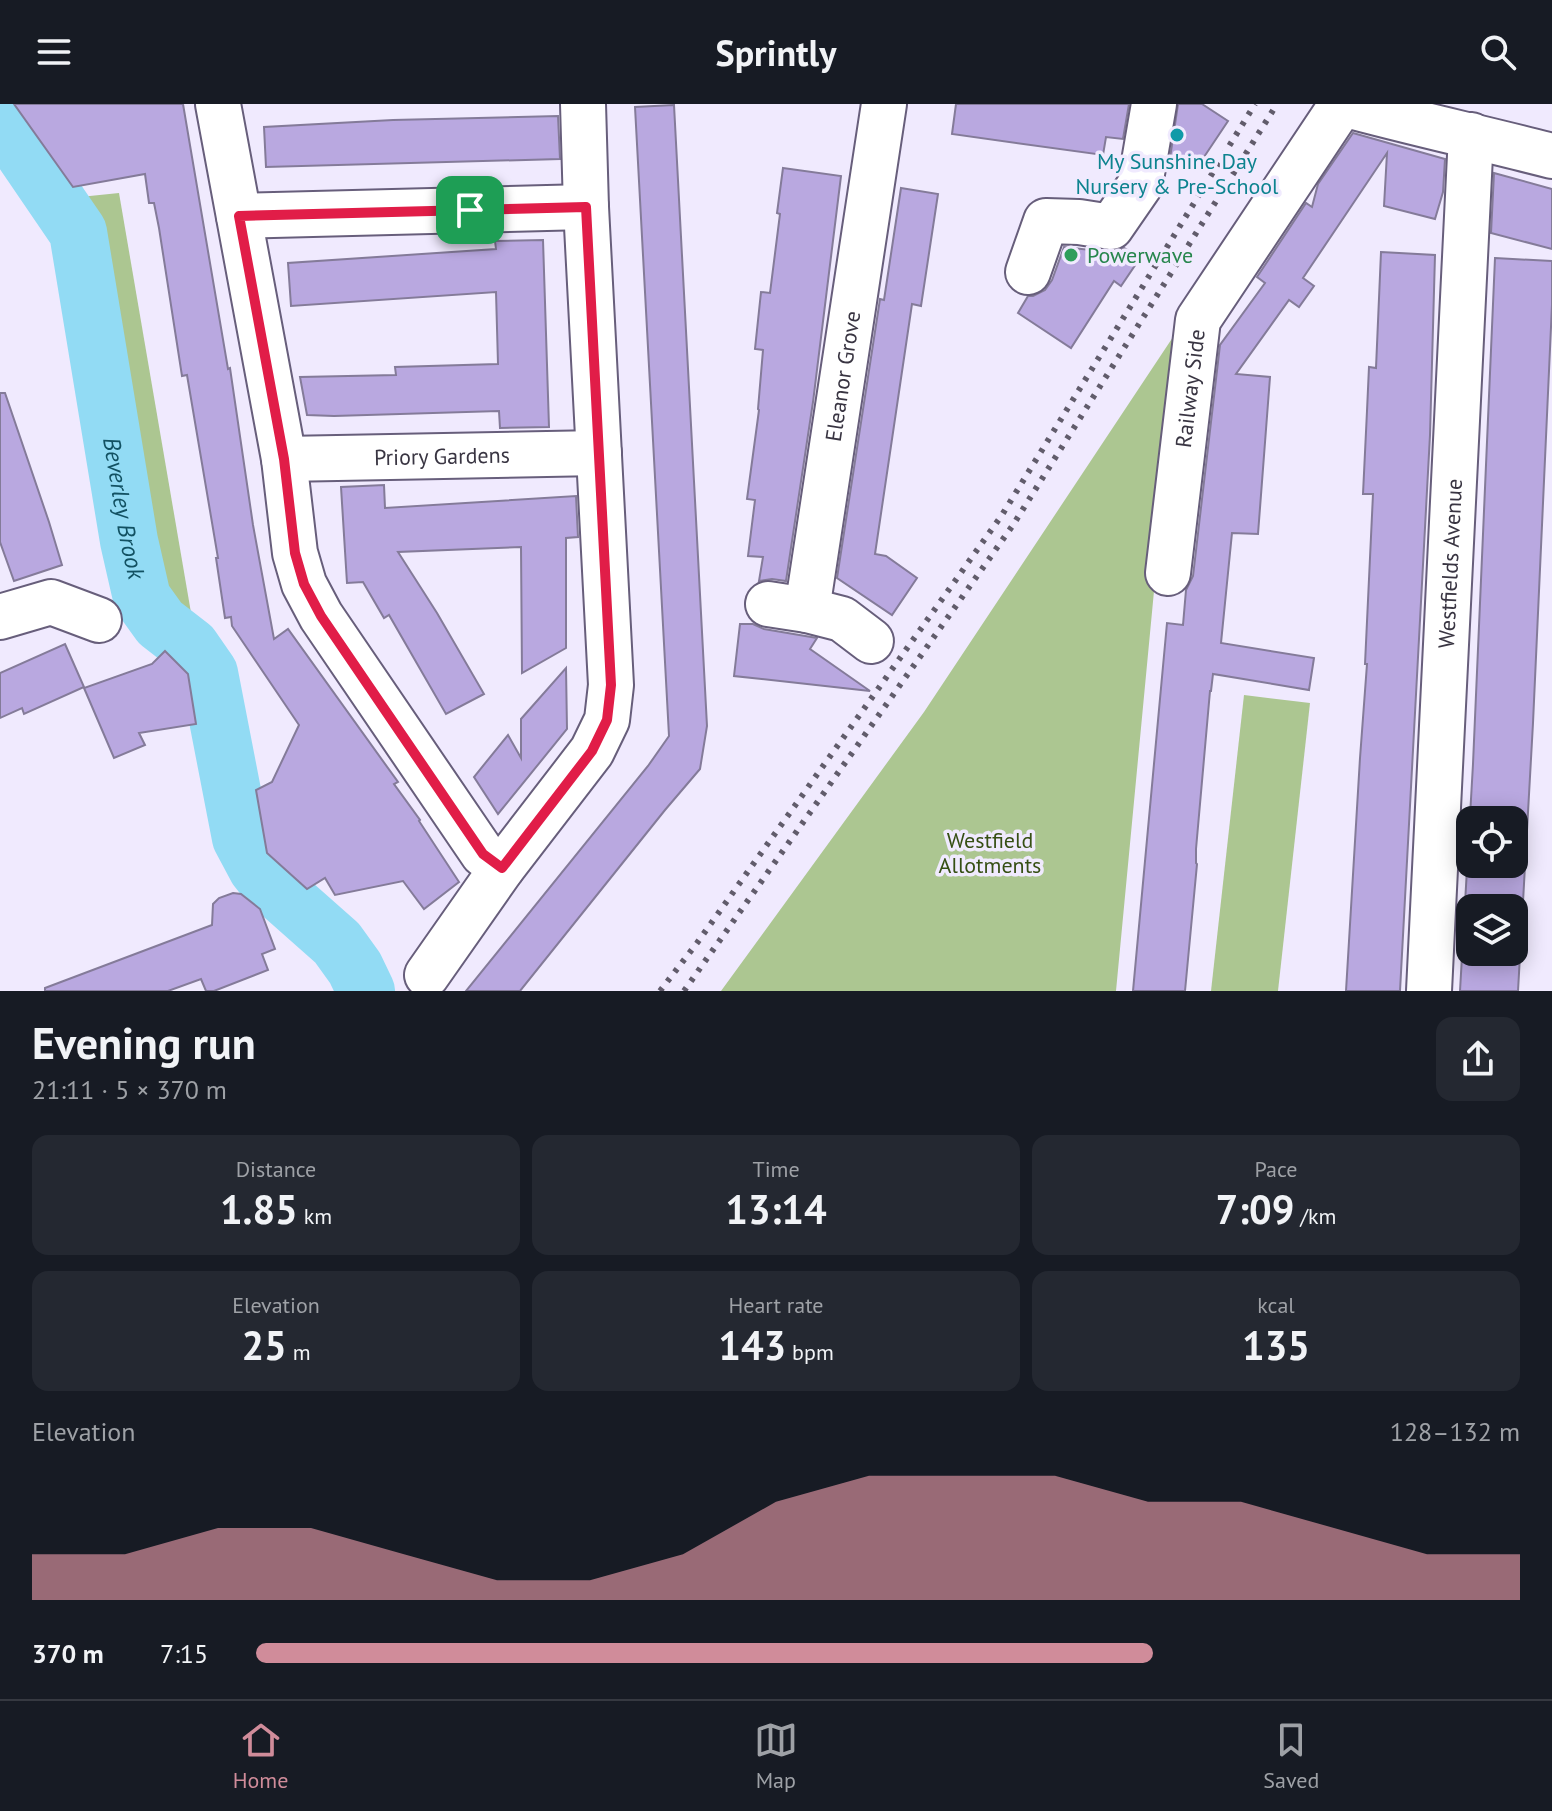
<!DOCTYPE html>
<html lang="en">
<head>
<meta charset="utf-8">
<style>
	body { margin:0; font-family:"PT Sans",sans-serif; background:#242831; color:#f1f3f6; height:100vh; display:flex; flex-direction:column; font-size:30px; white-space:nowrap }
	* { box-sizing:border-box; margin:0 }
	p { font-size:26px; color:#9ea1a6 }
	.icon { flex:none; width:44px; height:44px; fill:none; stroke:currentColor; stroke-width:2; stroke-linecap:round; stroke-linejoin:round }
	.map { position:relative; height:887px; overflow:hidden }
	.panel { display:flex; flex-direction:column; background:#171b24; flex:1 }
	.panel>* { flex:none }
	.buttons { position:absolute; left:1456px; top:702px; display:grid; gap:16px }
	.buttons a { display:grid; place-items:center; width:72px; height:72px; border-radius:16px; background:#171b24; box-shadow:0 4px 20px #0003; font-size:40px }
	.pin { position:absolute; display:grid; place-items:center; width:68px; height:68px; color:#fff; margin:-34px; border-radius:16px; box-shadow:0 4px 12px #0006 }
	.round { display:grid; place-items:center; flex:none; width:84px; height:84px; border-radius:16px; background:#242831 }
	.headline { display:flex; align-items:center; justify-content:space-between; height:136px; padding:0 32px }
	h1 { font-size:44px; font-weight:600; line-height:60px }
	.figures { display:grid; grid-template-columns:repeat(3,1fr); gap:12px; height:136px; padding:8px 32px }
	.figures div { display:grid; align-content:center; border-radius:16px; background:#242831; text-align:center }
	.figures b { font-size:40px; font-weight:600 }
	.figures small { font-size:22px; font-weight:400 }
	.figures p { font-size:22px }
	.chart { height:224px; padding:16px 32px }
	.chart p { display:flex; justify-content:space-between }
	.chart svg { width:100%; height:144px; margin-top:8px; fill:#d08c9a; opacity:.7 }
	ul { padding:0 32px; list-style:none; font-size:26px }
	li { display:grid; grid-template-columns:128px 96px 1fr; align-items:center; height:60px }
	li i { height:20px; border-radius:10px; background:#d08c9a }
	header { display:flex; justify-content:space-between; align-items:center; height:104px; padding:0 32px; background:#171b24; font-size:36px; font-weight:600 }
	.dock { display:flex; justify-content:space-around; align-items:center; height:112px; border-top:2px solid #363941; background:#171b24; font-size:22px; color:#9ea1a6 }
	.dock a { display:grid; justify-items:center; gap:4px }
	.dock .active { color:#d08c9a }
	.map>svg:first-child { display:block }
	.green { fill:#acc691 }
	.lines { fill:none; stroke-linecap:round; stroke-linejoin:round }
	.river { stroke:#92dbf4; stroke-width:58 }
	.building { fill:#b9a8e0; stroke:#847b99; stroke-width:2; fill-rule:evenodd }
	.minor-casing { stroke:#675e7b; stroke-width:48 }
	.minor { stroke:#fff; stroke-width:44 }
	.rail { stroke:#615c6b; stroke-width:6; stroke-dasharray:4 8; stroke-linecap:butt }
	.route-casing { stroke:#fff; stroke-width:16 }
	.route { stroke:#e11d48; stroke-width:10 }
	.culture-dot { fill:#0f9aa8; stroke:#f0eafe; stroke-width:3 }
	.leisure-dot { fill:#2e9e5b; stroke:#f0eafe; stroke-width:3 }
	.labels { text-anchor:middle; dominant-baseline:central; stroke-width:7; stroke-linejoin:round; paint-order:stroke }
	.culture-label { font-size:22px; fill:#0d838f; stroke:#f0eafe }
	.leisure-label { font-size:22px; fill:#27864d; stroke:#f0eafe; text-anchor:start }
	.street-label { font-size:22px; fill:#393542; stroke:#f0eafe }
	.park-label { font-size:22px; fill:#364f14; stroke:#f0eafe }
	.water-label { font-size:24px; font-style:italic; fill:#125162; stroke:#f0eafe }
</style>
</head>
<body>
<header><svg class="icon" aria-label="menu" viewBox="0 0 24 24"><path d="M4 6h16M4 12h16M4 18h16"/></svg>Sprintly<svg class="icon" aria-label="search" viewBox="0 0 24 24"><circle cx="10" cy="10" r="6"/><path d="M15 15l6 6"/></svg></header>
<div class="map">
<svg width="1552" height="887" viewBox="0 0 1552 887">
	<rect width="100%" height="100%" fill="#f0eafe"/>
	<g class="green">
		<polygon points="119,89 195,532 174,516 147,488 80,93"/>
		<polygon points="1179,224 1116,887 721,887 924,608"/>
		<polygon points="1244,591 1310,599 1278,887 1211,887"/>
	</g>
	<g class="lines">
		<path class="river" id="s1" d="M 0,14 L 78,128 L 129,437 L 142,494 L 160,519 L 191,543 L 209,569 L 241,734 L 257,764 L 268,778 L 337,839 L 355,864 L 366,887"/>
	</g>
	<g class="building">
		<polygon points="14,0 183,0 228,265 230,264 253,421 274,535 288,525 398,678 394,680 420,716 419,717 459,778 424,805 403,777 335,791 325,774 307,785 267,749 256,686 272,678 299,621 232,522 231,513 225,514 216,454 218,454 187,271 182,272 159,124 154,99 149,99 145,70 73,83"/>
		<polygon points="956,0 1129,0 1123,35 1106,33 1103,51 952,30"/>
		<polygon points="1178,0 1202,0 1228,17 1200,59 1170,54"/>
		<polygon points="674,1 707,622 700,665 665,706 520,887 466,887 648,662 669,632 635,3"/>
		<polygon points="558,12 560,55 266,63 264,23 393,16"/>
		<polygon points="1353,29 1445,55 1443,88 1435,115 1384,102 1387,49 1303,174 1314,182 1299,203 1289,196 1236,270 1270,273 1258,430 1232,429 1221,539 1314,554 1309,586 1213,570 1211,587 1210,587 1196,745 1196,759 1197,760 1185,887 1133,887 1167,519 1183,521 1186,486 1193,472 1220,241 1265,179 1257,173 1306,99 1312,103 1318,80"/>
		<polygon points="783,64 841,72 813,298 786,477 772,475 759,477 763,453 748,452 755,396 747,395 759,306 758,305 763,246 755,245 761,188 770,189 780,110 777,109"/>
		<polygon points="1494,69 1552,85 1552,145 1491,129"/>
		<polygon points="901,84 938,90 921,202 912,200 875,450 886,452 917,474 892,511 837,474 880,195 884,196"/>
		<polygon points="543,136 549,323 500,324 499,307 334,312 307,311 300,273 396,271 395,263 498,260 496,188 291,202 288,159 496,145 495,137"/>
		<polygon points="1064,143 1108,148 1120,146 1124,144 1140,154 1121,182 1114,177 1071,244 1018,209 1028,192 1033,192 1045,186 1052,176"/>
		<polygon points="1381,148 1435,151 1430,331 1400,887 1346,887 1360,654 1367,560 1365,560 1373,390 1363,390 1367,307 1369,263 1376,264"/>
		<path d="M 1495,154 L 1552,157 L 1552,201 L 1533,619 L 1518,887 L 1460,887 L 1473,660 ZM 1470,716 L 1514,716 L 1514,760 L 1470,760 ZM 1470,804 L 1514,804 L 1514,848 L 1470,848 Z"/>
		<polygon points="0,289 5,289 49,418 62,461 14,477 0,438"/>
		<polygon points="384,381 385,404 576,392 578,433 566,434 566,544 522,569 521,443 398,448 437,509 484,590 446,610 389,511 384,514 363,478 347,479 341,383"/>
		<polygon points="740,520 753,520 764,525 817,534 810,545 870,587 734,572"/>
		<polygon points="65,540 84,583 24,610 22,604 0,614 0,569"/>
		<polygon points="165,547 188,570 196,620 139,629 145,641 114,654 84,584 152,560"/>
		<polygon points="566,564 567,625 498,710 474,673 508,631 521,654 521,615"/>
		<polygon points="233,789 241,790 260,805 275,845 262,850 268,866 214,887 206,887 201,875 168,887 45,887 45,884 212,821 213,800 219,794"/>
	</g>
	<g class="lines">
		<g class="minor-casing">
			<g id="minor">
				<polyline points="218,0 284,355 295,449 304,480 321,512 483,750 502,764"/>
				<path d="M 1343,0 C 1413,19 1482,34 1552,52"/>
				<polyline points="239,112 586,103"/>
				<polyline points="1028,168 1046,117 1079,118 1111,123 1140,81 1154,0"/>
				<path id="s2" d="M 284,355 L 599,349"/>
				<path id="s3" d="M 1168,469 L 1198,216 L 1342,0"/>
				<path id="s4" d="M 768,500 L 807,506 L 884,0"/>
				<polyline points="807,506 842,515 871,537"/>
				<polyline points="0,513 51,498 99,516"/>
				<polyline points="427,871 502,764 592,647 607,616 611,581 586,103 583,0"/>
				<path id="s5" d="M 1429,887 L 1471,31"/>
			</g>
		</g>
		<use href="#minor" class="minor"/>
		<g class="rail">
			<polyline points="660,887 697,839 1002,411 1255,0"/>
			<polyline points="684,887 1013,421 1277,0"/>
		</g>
	</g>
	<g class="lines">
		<g class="route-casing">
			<polygon id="route" points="586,103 611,581 607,616 592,647 502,764 483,750 321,512 304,480 295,449 284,355 239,112"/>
		</g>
		<use href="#route" class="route"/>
	</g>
	<circle class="culture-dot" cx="1177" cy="31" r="8"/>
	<circle class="leisure-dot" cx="1071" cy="151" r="8"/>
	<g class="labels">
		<g class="culture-label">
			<text x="1177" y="57">My Sunshine Day<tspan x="1177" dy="25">Nursery &amp; Pre-School</tspan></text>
		</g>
		<g class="leisure-label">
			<text x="1087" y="151">Powerwave</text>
		</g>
		<g class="street-label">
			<text stroke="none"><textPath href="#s4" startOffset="276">Eleanor Grove</textPath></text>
			<text stroke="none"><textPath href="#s3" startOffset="186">Railway Side</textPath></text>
			<text stroke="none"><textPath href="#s2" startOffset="158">Priory Gardens</textPath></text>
			<text stroke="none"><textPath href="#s5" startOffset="428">Westfields Avenue</textPath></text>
		</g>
		<g class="park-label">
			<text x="990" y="736">Westfield<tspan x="990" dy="25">Allotments</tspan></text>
		</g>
		<g class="water-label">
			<text stroke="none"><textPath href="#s1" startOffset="418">Beverley Brook</textPath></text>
		</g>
	</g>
</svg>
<div class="buttons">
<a><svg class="icon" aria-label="locate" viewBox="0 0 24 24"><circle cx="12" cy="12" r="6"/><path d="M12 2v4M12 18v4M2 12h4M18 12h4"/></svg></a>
<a><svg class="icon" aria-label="layers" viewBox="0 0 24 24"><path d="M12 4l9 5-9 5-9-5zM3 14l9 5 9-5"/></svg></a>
</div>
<div class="pin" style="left:470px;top:106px;background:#1e9e55"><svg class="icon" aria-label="arrive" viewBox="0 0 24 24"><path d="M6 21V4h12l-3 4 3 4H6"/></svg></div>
</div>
<section class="panel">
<div class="headline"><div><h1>Evening run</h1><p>21:11 · 5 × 370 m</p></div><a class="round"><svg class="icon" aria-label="share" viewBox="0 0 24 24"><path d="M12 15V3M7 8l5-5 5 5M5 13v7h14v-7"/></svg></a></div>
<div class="figures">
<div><p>Distance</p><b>1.85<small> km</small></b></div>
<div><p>Time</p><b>13:14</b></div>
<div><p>Pace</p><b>7:09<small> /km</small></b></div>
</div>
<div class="figures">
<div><p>Elevation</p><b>25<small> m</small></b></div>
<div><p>Heart rate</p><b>143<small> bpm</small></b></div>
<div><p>kcal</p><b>135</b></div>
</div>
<div class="chart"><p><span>Elevation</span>128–132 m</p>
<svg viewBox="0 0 160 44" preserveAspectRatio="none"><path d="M0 44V30L10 30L20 22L30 22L40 30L50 38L60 38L70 30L80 14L90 6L100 6L110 6L120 14L130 14L140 22L150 30L160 30V44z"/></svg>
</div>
<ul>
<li><b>370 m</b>7:15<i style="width:71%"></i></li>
</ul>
</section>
<nav class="dock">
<a class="active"><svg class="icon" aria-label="home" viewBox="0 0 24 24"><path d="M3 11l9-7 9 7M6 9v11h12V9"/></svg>Home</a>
<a><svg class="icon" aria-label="map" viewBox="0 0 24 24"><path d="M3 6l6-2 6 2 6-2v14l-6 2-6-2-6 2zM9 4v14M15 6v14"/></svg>Map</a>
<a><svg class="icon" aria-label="saved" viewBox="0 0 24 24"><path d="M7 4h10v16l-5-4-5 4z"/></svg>Saved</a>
</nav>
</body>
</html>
